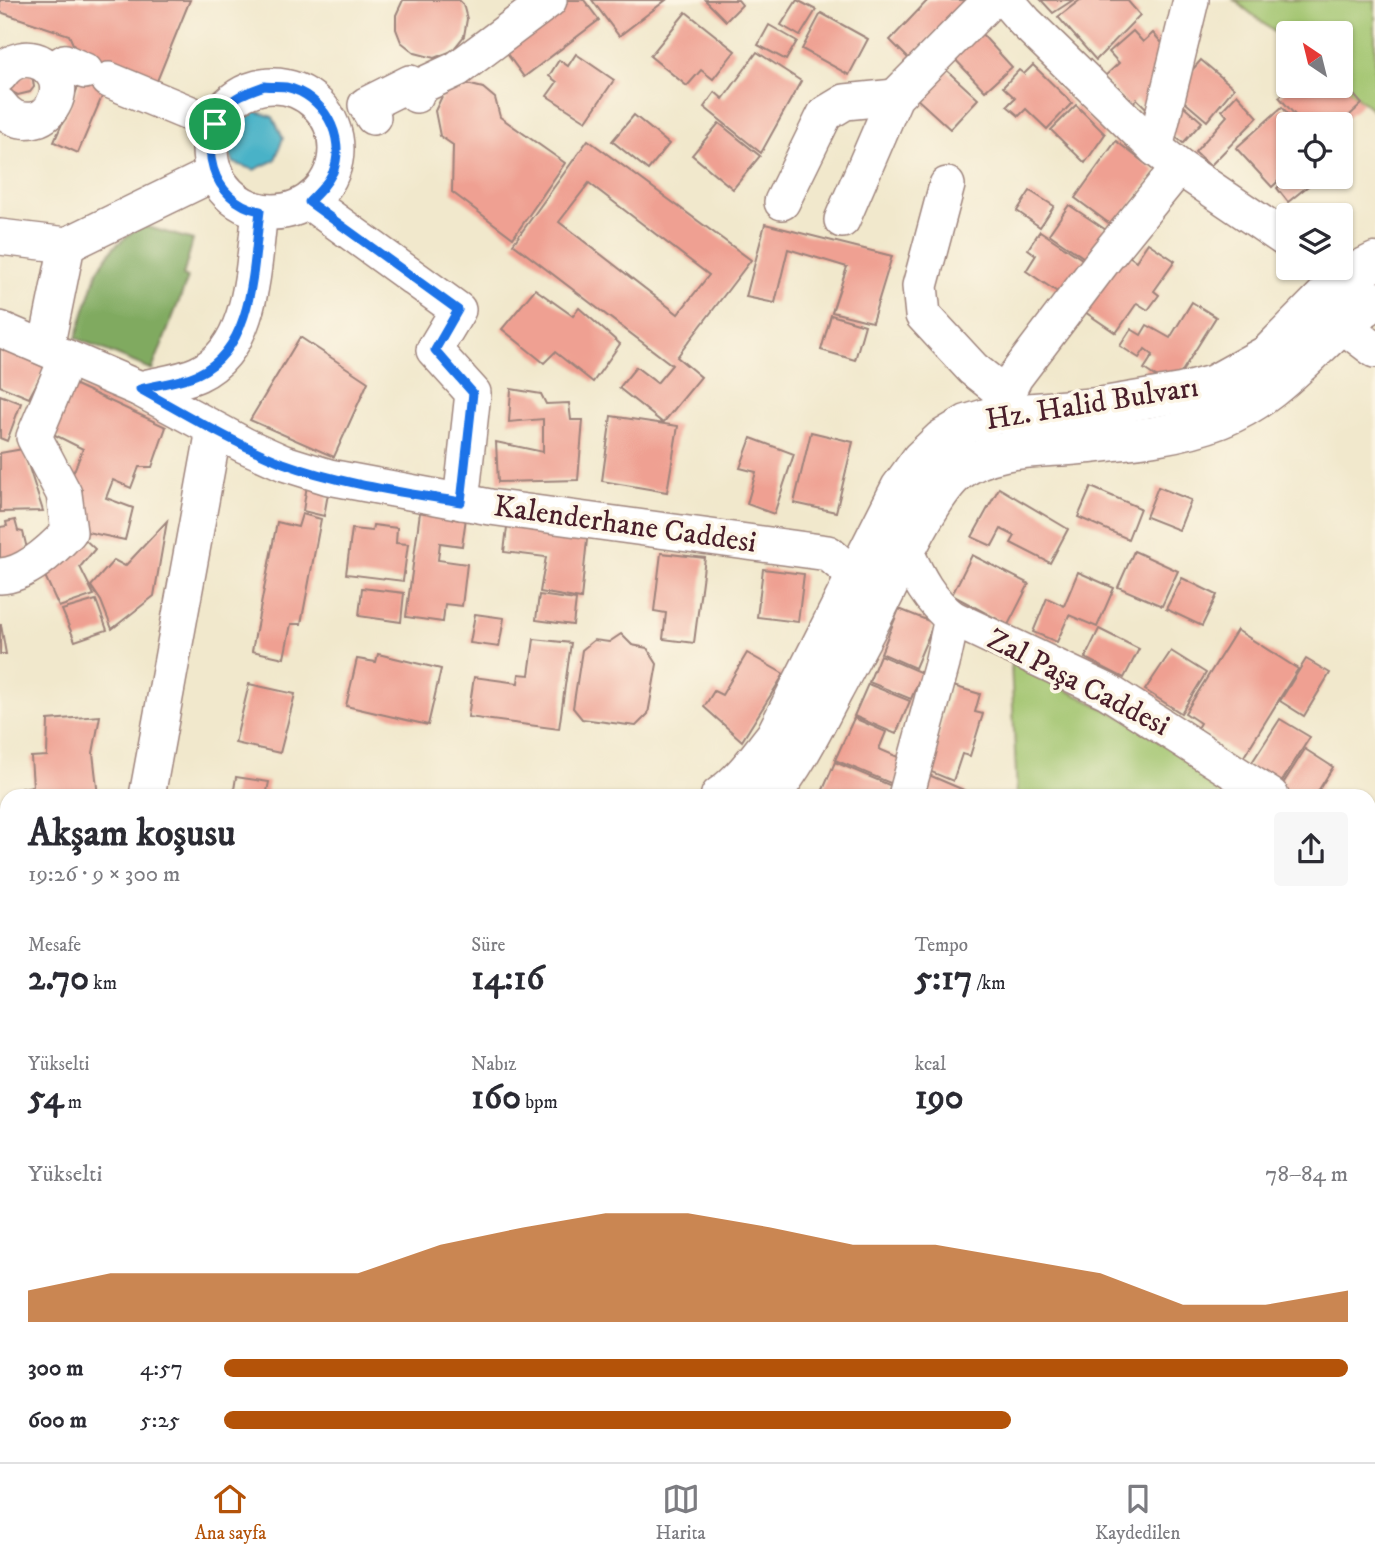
<!DOCTYPE html>
<html lang="tr">
<head>
<meta charset="utf-8">
<style>
	body { margin:0; font-family:"IM FELL DW Pica",serif; background:#f7f7f7; color:#2b2b33; height:100vh; display:flex; flex-direction:column; font-size:26px; white-space:nowrap }
	* { box-sizing:border-box; margin:0 }
	p { font-size:23px; color:#7c7c81 }
	.icon { flex:none; width:38px; height:38px; fill:none; stroke:currentColor; stroke-width:2; stroke-linecap:round; stroke-linejoin:round }
	.map { position:relative; flex:1; overflow:hidden }
	.sheet { position:absolute; left:0px; top:789px; width:1376px; height:674px; display:flex; flex-direction:column; background:#fff; border-radius:21px 21px 0 0; box-shadow:0 2px 5px #0004 }
	.sheet>* { flex:none }
	.needle { width:46px; rotate:325deg }
	.controls { position:absolute; left:1276px; top:21px; display:grid; gap:14px }
	.controls a { display:grid; place-items:center; width:77px; height:77px; border-radius:7px; background:#fff; box-shadow:0 2px 5px #0004; font-size:35px }
	.pin { position:absolute; display:grid; place-items:center; width:60px; height:60px; color:#fff; margin:-30px; border:4px solid #fff; border-radius:50%; box-shadow:0 2px 7px #0007 }
	.round { display:grid; place-items:center; flex:none; width:74px; height:74px; border-radius:7px; background:#f7f7f7 }
	.summary { display:flex; align-items:center; justify-content:space-between; height:119px; padding:0 28px }
	h1 { font-size:38px; font-weight:800; line-height:52px }
	.stats { display:grid; grid-template-columns:repeat(3,1fr); gap:10px; height:119px; padding:7px 28px }
	.stats div { display:grid; align-content:center }
	.stats b { font-size:35px; font-weight:800 }
	.stats small { font-size:19px; font-weight:400 }
	.stats p { font-size:19px }
	.chart { height:196px; padding:14px 28px }
	.chart p { display:flex; justify-content:space-between }
	.chart svg { width:100%; height:126px; margin-top:7px; fill:#b45309; opacity:.7 }
	ul { padding:0 28px; list-style:none; font-size:23px }
	li { display:grid; grid-template-columns:112px 84px 1fr; align-items:center; height:52px }
	li i { height:18px; border-radius:9px; background:#b45309 }
	.menu { display:flex; justify-content:space-around; align-items:center; height:98px; border-top:2px solid #e1e1e2; background:#fff; font-size:19px; color:#7c7c81 }
	.menu a { display:grid; justify-items:center; gap:4px }
	.menu .selected { color:#b45309 }
	.map>svg:first-child { display:block }
	.green { fill:#a1c46e; stroke:#76724c; stroke-width:2 }
	.forest { fill:#80aa61; stroke:#656446; stroke-width:2 }
	.water { fill:#49b2c7; stroke:#4a6879; stroke-width:2 }
	.building { fill:#efa092; fill-rule:evenodd }
	.lines { fill:none; stroke-linecap:round; stroke-linejoin:round }
	.minor-casing { stroke:#9e847c; stroke-width:38 }
	.major-casing { stroke:#9e847c; stroke-width:41 }
	.path { stroke:#9e847c; stroke-width:4.5; stroke-dasharray:5 5; stroke-linecap:butt }
	.minor { stroke:#fff; stroke-width:35 }
	.major { stroke:#fff; stroke-width:38 }
	.route-casing { stroke:#fff; stroke-width:14 }
	.route { stroke:#1a73e8; stroke-width:9 }
	.labels { text-anchor:middle; dominant-baseline:central; stroke-width:7; stroke-linejoin:round; paint-order:stroke }
	.street-label { font-size:30px; fill:#4a1f2b; stroke:#fcf5e5 }
</style>
</head>
<body>
<div class="map">
<svg width="1375" height="1462" viewBox="0 0 1375 1462">
	<rect width="100%" height="100%" fill="#fcf5e5"/>
	<filter id="ink" filterUnits="userSpaceOnUse"><feTurbulence type="fractalNoise" baseFrequency=".0143" numOctaves="2"/><feDisplacementMap in="SourceGraphic" scale="14" xChannelSelector="R" yChannelSelector="G"/><feConvolveMatrix kernelMatrix="1 2 1 2 8 2 1 2 1" color-interpolation-filters="sRGB"/></filter>
	<filter id="wash" filterUnits="userSpaceOnUse"><feTurbulence type="fractalNoise" baseFrequency=".00686" numOctaves="4" result="noise"/><feDisplacementMap in="SourceGraphic" scale="28" xChannelSelector="R" yChannelSelector="G"/><feGaussianBlur stdDeviation="1.57" result="paint"/><feColorMatrix in="noise" values="0 0 0 0 0 0 0 0 0 0 0 0 0 0 0 0 0 1.4 0 .05"/><feComposite in="paint" operator="in"/></filter>
	<g filter="url(#wash)">
		<rect width="100%" height="100%" fill="#f1e8cc"/>
		<g class="green">
			<polygon points="1234,0 1375,0 1375,112 1341,84 1340,33 1288,33 1288,43"/>
			<polygon points="1011,663 1124,718 1240,791 1236,796 1017,796"/>
			<polygon points="1369,1089 1375,1097 1375,1462 1055,1462 1061,1456 1368,1456"/>
		</g>
		<polygon class="forest" points="141,225 193,240 183,276 188,278 152,370 76,338 98,270 114,247"/>
		<polygon class="water" points="252,110 273,117 283,138 275,160 254,170 234,163 223,141 230,120"/>
		<g id="blocks">
			<g class="building">
				<polygon points="0,0 190,0 155,86 109,80 78,153 54,142 85,71 69,35 0,12"/>
				<polygon points="403,0 459,0 463,4 467,19 464,36 452,51 434,58 415,53 401,42 396,29 396,15"/>
				<polygon points="564,0 584,0 599,20 524,77 502,47"/>
				<polygon points="592,0 666,0 619,36"/>
				<polygon points="705,0 738,0 742,5 726,21"/>
				<polygon points="797,0 816,10 800,36 781,25"/>
				<polygon points="928,0 966,0 910,60 890,40"/>
				<polygon points="1041,0 1073,0 1053,13"/>
				<polygon points="1080,0 1127,0 1140,15 1096,60 1058,17"/>
				<polygon points="686,12 735,51 713,79 701,70 687,86 650,56"/>
				<polygon points="821,13 868,39 849,75 802,49"/>
				<polygon points="769,25 797,41 786,60 758,45"/>
				<polygon points="1133,31 1143,42 1153,33 1170,52 1157,63 1168,76 1148,110 1137,99 1129,106 1104,77 1119,63 1109,52"/>
				<polygon points="980,32 1012,67 985,91 953,57"/>
				<polygon points="757,52 801,81 761,153 704,107 715,92 723,99"/>
				<polygon points="576,54 614,80 586,121 547,96 557,82 549,76 559,60 568,66"/>
				<polygon points="1201,60 1234,88 1207,121 1173,92"/>
				<polygon points="1033,65 1072,103 1047,129 1026,109 1019,116 1007,106 1015,98 1003,87 1019,70 1024,74"/>
				<polygon points="943,67 978,99 950,129 915,97"/>
				<polygon points="32,74 34,87 30,92 18,95 12,92 9,85 9,79"/>
				<polygon points="1340,79 1362,104 1340,124 1303,124 1279,97 1292,86 1340,86"/>
				<polygon points="467,84 483,88 495,98 500,117 565,163 513,238 452,192 453,145 440,136 435,111 445,90"/>
				<polygon points="1237,94 1258,117 1210,166 1195,152 1227,116 1222,110"/>
				<polygon points="1176,99 1202,122 1183,143 1164,127"/>
				<polygon points="1076,105 1105,134 1085,163 1051,130"/>
				<polygon points="1282,107 1297,124 1288,124 1288,172 1272,187 1236,148"/>
				<polygon points="634,115 669,144 648,170 612,141"/>
				<polygon points="719,123 760,156 733,189 692,155"/>
				<path d="M 588,140 L 751,260 L 677,357 L 701,377 L 663,423 L 619,388 L 636,367 L 657,383 L 672,365 L 513,244 ZM 589,183 L 709,275 L 678,314 L 559,222 Z"/>
				<polygon points="1116,141 1155,171 1114,227 1075,198"/>
				<polygon points="1289,177 1309,177 1313,182 1288,202 1277,188"/>
				<polygon points="1030,191 1054,206 1040,227 1017,211"/>
				<polygon points="1069,205 1109,232 1089,261 1049,234"/>
				<polygon points="765,224 892,256 872,322 832,312 847,267 788,249 775,303 746,297"/>
				<polygon points="1040,231 1088,263 1065,297 1026,271 1036,255 1028,249"/>
				<polygon points="1148,243 1175,261 1154,291 1159,295 1148,310 1137,303 1116,333 1082,310 1122,251 1136,261"/>
				<polygon points="535,289 573,316 579,308 620,344 593,382 555,352 544,363 502,329"/>
				<polygon points="1192,302 1216,317 1176,381 1165,383 1144,369 1153,355 1145,349 1139,358 1120,346 1131,329 1141,335 1147,325 1170,338"/>
				<polygon points="831,315 865,325 855,360 821,350"/>
				<polygon points="0,337 48,362 29,398 0,386"/>
				<polygon points="300,337 368,382 334,457 250,420"/>
				<polygon points="65,380 166,427 152,467 139,467 131,488 113,480 106,498 133,508 125,540 82,531 74,509 82,490 69,483 83,449 45,430"/>
				<polygon points="511,389 541,394 546,404 569,403 571,420 583,420 578,480 498,482 496,442 543,452 543,419 509,422"/>
				<polygon points="0,395 21,403 7,441 0,438"/>
				<polygon points="611,416 678,426 667,492 602,481"/>
				<polygon points="811,432 853,442 836,512 794,503"/>
				<polygon points="751,438 794,454 774,514 747,504 756,472 740,468"/>
				<polygon points="23,449 43,511 0,512 0,453"/>
				<polygon points="307,485 329,488 324,516 303,511"/>
				<polygon points="1091,487 1140,508 1128,539 1078,517"/>
				<polygon points="1158,487 1191,500 1179,530 1146,517"/>
				<polygon points="999,488 1068,529 1050,563 1011,543 1015,536 1001,529 992,546 972,537"/>
				<polygon points="420,512 466,518 462,546 440,543 438,560 467,564 462,606 445,604 443,622 406,617"/>
				<polygon points="302,514 321,519 301,624 291,624 284,658 252,651 277,522 298,527"/>
				<polygon points="508,519 588,529 581,599 540,592 546,557 504,552"/>
				<polygon points="15,520 18,531 23,532 28,553 0,561 0,527 7,526 6,522"/>
				<polygon points="167,521 154,596 112,629 101,601 91,586 114,560 125,566"/>
				<polygon points="373,525 397,528 396,543 408,544 403,581 346,574 352,529 372,531"/>
				<polygon points="78,533 95,549 80,567 94,595 59,607 41,567"/>
				<polygon points="1134,551 1178,571 1162,606 1118,587"/>
				<polygon points="661,553 705,558 694,643 663,639 666,613 654,611"/>
				<polygon points="972,555 1029,584 1008,625 952,595"/>
				<polygon points="763,569 804,574 798,622 757,617"/>
				<polygon points="1078,572 1114,588 1097,627 1069,615 1057,642 1033,632 1047,598 1064,606"/>
				<polygon points="1182,578 1217,595 1202,626 1166,609"/>
				<polygon points="362,588 404,593 401,622 359,616"/>
				<polygon points="539,595 576,600 573,625 536,620"/>
				<polygon points="96,600 107,630 75,641 62,610"/>
				<polygon points="899,609 934,623 915,668 881,653"/>
				<polygon points="475,614 504,618 499,647 470,643"/>
				<polygon points="0,625 1,625 6,654 0,654"/>
				<polygon points="1099,629 1139,649 1124,678 1085,658"/>
				<polygon points="1237,630 1298,669 1243,758 1197,728 1200,723 1185,713"/>
				<polygon points="621,634 632,645 647,648 657,664 648,714 636,726 582,719 573,708 582,650 594,640 609,642"/>
				<polygon points="534,639 571,643 559,729 468,717 474,677 518,683 519,674 529,675"/>
				<polygon points="1171,651 1206,673 1181,713 1145,690"/>
				<polygon points="747,653 784,674 742,741 704,707 714,691 722,695"/>
				<polygon points="378,654 441,669 428,725 346,706 357,659 376,662"/>
				<polygon points="880,655 922,673 911,699 869,682"/>
				<polygon points="1306,659 1330,673 1304,716 1280,701"/>
				<polygon points="249,684 295,694 280,753 235,743"/>
				<polygon points="868,684 910,701 896,734 854,716"/>
				<polygon points="953,686 980,694 975,712 983,714 970,756 962,754 953,781 929,771"/>
				<polygon points="100,716 93,753 98,796 23,796 22,788 33,786 31,757 47,756 48,720"/>
				<polygon points="854,718 886,732 879,749 905,760 895,785 835,760"/>
				<polygon points="1280,719 1310,737 1279,786 1249,767"/>
				<polygon points="1305,749 1333,767 1315,796 1295,796 1281,787"/>
				<polygon points="835,762 894,787 890,796 833,796 822,792"/>
				<polygon points="929,775 966,791 963,796 920,796"/>
				<polygon points="236,777 269,782 266,796 233,796"/>
				<polygon points="7,846 7,887 4,887 0,847"/>
				<polygon points="1368,911 1375,914 1375,945 1369,961"/>
				<polygon points="0,1312 7,1313 7,1381 3,1404 7,1405 7,1456 37,1456 36,1462 0,1462"/>
				<polygon points="169,1456 208,1456 207,1462 169,1462"/>
				<rect x="272" y="1456" width="53" height="6"/>
				<rect x="356" y="1456" width="57" height="6"/>
				<polygon points="576,1456 610,1456 609,1462 576,1462"/>
				<polygon points="611,1456 640,1456 639,1462 611,1462"/>
				<polygon points="990,1456 1048,1456 1049,1459 1038,1462 991,1462"/>
			</g>
		</g>
	</g>
	<g filter="url(#ink)">
		<use href="#blocks" fill-opacity="0" stroke="#9e847c" stroke-width="2"/>
		<g class="lines">
			<g class="minor-casing">
				<g id="minor">
					<polyline points="1006,0 1025,22 1155,148 1179,167 1288,241"/>
					<polyline points="51,71 65,62 85,71"/>
					<path d="M 0,75 C 23,40 73,70 53,105 C 49,113 41,119 32,120 C 18,122 8,116 0,105"/>
					<polyline points="109,80 215,124"/>
					<circle cx="273" cy="149" r="63"/>
					<polyline points="414,89 457,69 549,0"/>
					<polyline points="373,117 366,105 410,83 416,95"/>
					<polyline points="1155,148 1191,0"/>
					<polyline points="947,185 920,286 923,315 973,369 1006,395"/>
					<polyline points="309,202 458,310 434,350 473,393 461,502"/>
					<polyline points="782,202 825,114 845,102 895,97"/>
					<polyline points="842,220 895,97 991,0"/>
					<polyline points="0,237 67,245"/>
					<polyline points="1342,325 1375,350"/>
					<polyline points="0,329 140,389 244,445 284,463 329,477 490,507 828,553 856,577"/>
					<polyline points="46,348 67,245 215,173"/>
					<path d="M 140,389 C 159,384 181,382 198,374 C 254,348 253,265 260,211"/>
					<polyline points="996,415 1015,377 1106,257 1179,167"/>
					<path d="M 906,552 C 918,578 929,600 952,618 L 1107,691 L 1271,796"/>
					<path d="M 0,576 C 26,575 52,550 69,532 L 64,494 L 34,437 L 67,358"/>
					<polyline points="147,796 214,430"/>
					<polyline points="906,796 942,664 952,618"/>
					<polyline points="1368,855 1375,858"/>
					<polyline points="1368,978 1375,980"/>
					<polyline points="0,1238 7,1238"/>
					<polyline points="0,1266 7,1266"/>
					<polyline points="31,1456 32,1462"/>
					<polyline points="665,1456 757,1462"/>
					<polyline points="336,1462 337,1456"/>
					<polyline points="449,1462 452,1456"/>
				</g>
			</g>
			<g class="major-casing">
				<g id="major">
					<path d="M 720,796 C 742,781 758,757 775,736 L 900,488 L 921,459 L 942,439 L 967,424 L 996,415 L 1098,407 L 1181,393 L 1214,384 L 1268,354 L 1343,278 L 1375,262"/>
					<path d="M 770,796 C 796,765 814,728 833,692 C 851,658 870,624 887,589 C 902,559 933,492 958,472 C 992,445 1039,449 1080,445 C 1126,440 1177,436 1220,419 C 1272,399 1305,357 1345,322 C 1354,314 1365,308 1375,301"/>
					<polyline points="0,926 7,924"/>
					<polyline points="0,961 7,961"/>
					<polyline points="60,1462 60,1456"/>
					<polyline points="115,1462 116,1456"/>
				</g>
			</g>
			<g class="path">
				<polyline points="0,1101 7,1099"/>
				<polyline points="1368,1113 1375,1119"/>
				<polyline points="1368,1171 1375,1175"/>
				<polyline points="1368,1247 1375,1243"/>
				<polyline points="1368,1290 1375,1298"/>
				<polyline points="818,1462 819,1456"/>
				<polyline points="1128,1462 1129,1456"/>
				<polyline points="1291,1462 1292,1456"/>
			</g>
			<use href="#minor" class="minor"/>
			<use href="#major" class="major"/>
		</g>
	</g>
	<g class="lines" filter="url(#ink)">
		<g class="route-casing">
			<path id="route" d="M 264,86 C 271,87 280,86 286,87 C 323,95 347,136 333,172 C 327,184 319,192 309,202 L 458,310 L 435,350 L 473,393 L 461,502 C 402,492 340,484 283,463 C 233,443 187,415 140,389 C 159,384 181,382 198,374 C 255,348 253,265 260,211 C 212,202 195,142 226,107 C 236,95 251,91 264,86 Z"/>
		</g>
		<use href="#route" class="route"/>
	</g>
	<g class="labels">
		<g class="street-label">
			<text transform="translate(1092 404) rotate(-9)">Hz. Halid Bulvarı</text>
			<text transform="translate(625 525) rotate(8)">Kalenderhane Caddesi</text>
			<text transform="translate(1078 683) rotate(27)">Zal Paşa Caddesi</text>
		</g>
	</g>
</svg>
<div class="controls">
<a><svg class="needle" viewBox="-14 -14 28 28"><path d="M0-13l5 13h-10z" fill="#e53935"/><path d="M0 13l5-13h-10z" fill="#7c7c81"/></svg></a>
<a><svg class="icon" aria-label="locate" viewBox="0 0 24 24"><circle cx="12" cy="12" r="6"/><path d="M12 2v4M12 18v4M2 12h4M18 12h4"/></svg></a>
<a><svg class="icon" aria-label="layers" viewBox="0 0 24 24"><path d="M12 4l9 5-9 5-9-5zM3 14l9 5 9-5"/></svg></a>
</div>
<div class="pin" style="left:215px;top:124px;background:#1e9e55"><svg class="icon" aria-label="arrive" viewBox="0 0 24 24"><path d="M6 21V4h12l-3 4 3 4H6"/></svg></div>
<section class="sheet">
<div class="summary"><div><h1>Akşam koşusu</h1><p>19:26 · 9 × 300 m</p></div><a class="round"><svg class="icon" aria-label="share" viewBox="0 0 24 24"><path d="M12 15V3M7 8l5-5 5 5M5 13v7h14v-7"/></svg></a></div>
<div class="stats">
<div><p>Mesafe</p><b>2.70<small> km</small></b></div>
<div><p>Süre</p><b>14:16</b></div>
<div><p>Tempo</p><b>5:17<small> /km</small></b></div>
</div>
<div class="stats">
<div><p>Yükselti</p><b>54<small> m</small></b></div>
<div><p>Nabız</p><b>160<small> bpm</small></b></div>
<div><p>kcal</p><b>190</b></div>
</div>
<div class="chart"><p><span>Yükselti</span>78–84 m</p>
<svg viewBox="0 0 160 44" preserveAspectRatio="none"><path d="M0 44V33L10 27L20 27L30 27L40 27L50 17L60 11L70 6L80 6L90 11L100 17L110 17L120 22L130 27L140 38L150 38L160 33V44z"/></svg>
</div>
<ul>
<li><b>300 m</b>4:57<i style="width:100%"></i></li>
<li><b>600 m</b>5:25<i style="width:70%"></i></li>
</ul>
</section>
</div>
<nav class="menu">
<a class="selected"><svg class="icon" aria-label="home" viewBox="0 0 24 24"><path d="M3 11l9-7 9 7M6 9v11h12V9"/></svg>Ana sayfa</a>
<a><svg class="icon" aria-label="map" viewBox="0 0 24 24"><path d="M3 6l6-2 6 2 6-2v14l-6 2-6-2-6 2zM9 4v14M15 6v14"/></svg>Harita</a>
<a><svg class="icon" aria-label="saved" viewBox="0 0 24 24"><path d="M7 4h10v16l-5-4-5 4z"/></svg>Kaydedilen</a>
</nav>
</body>
</html>
